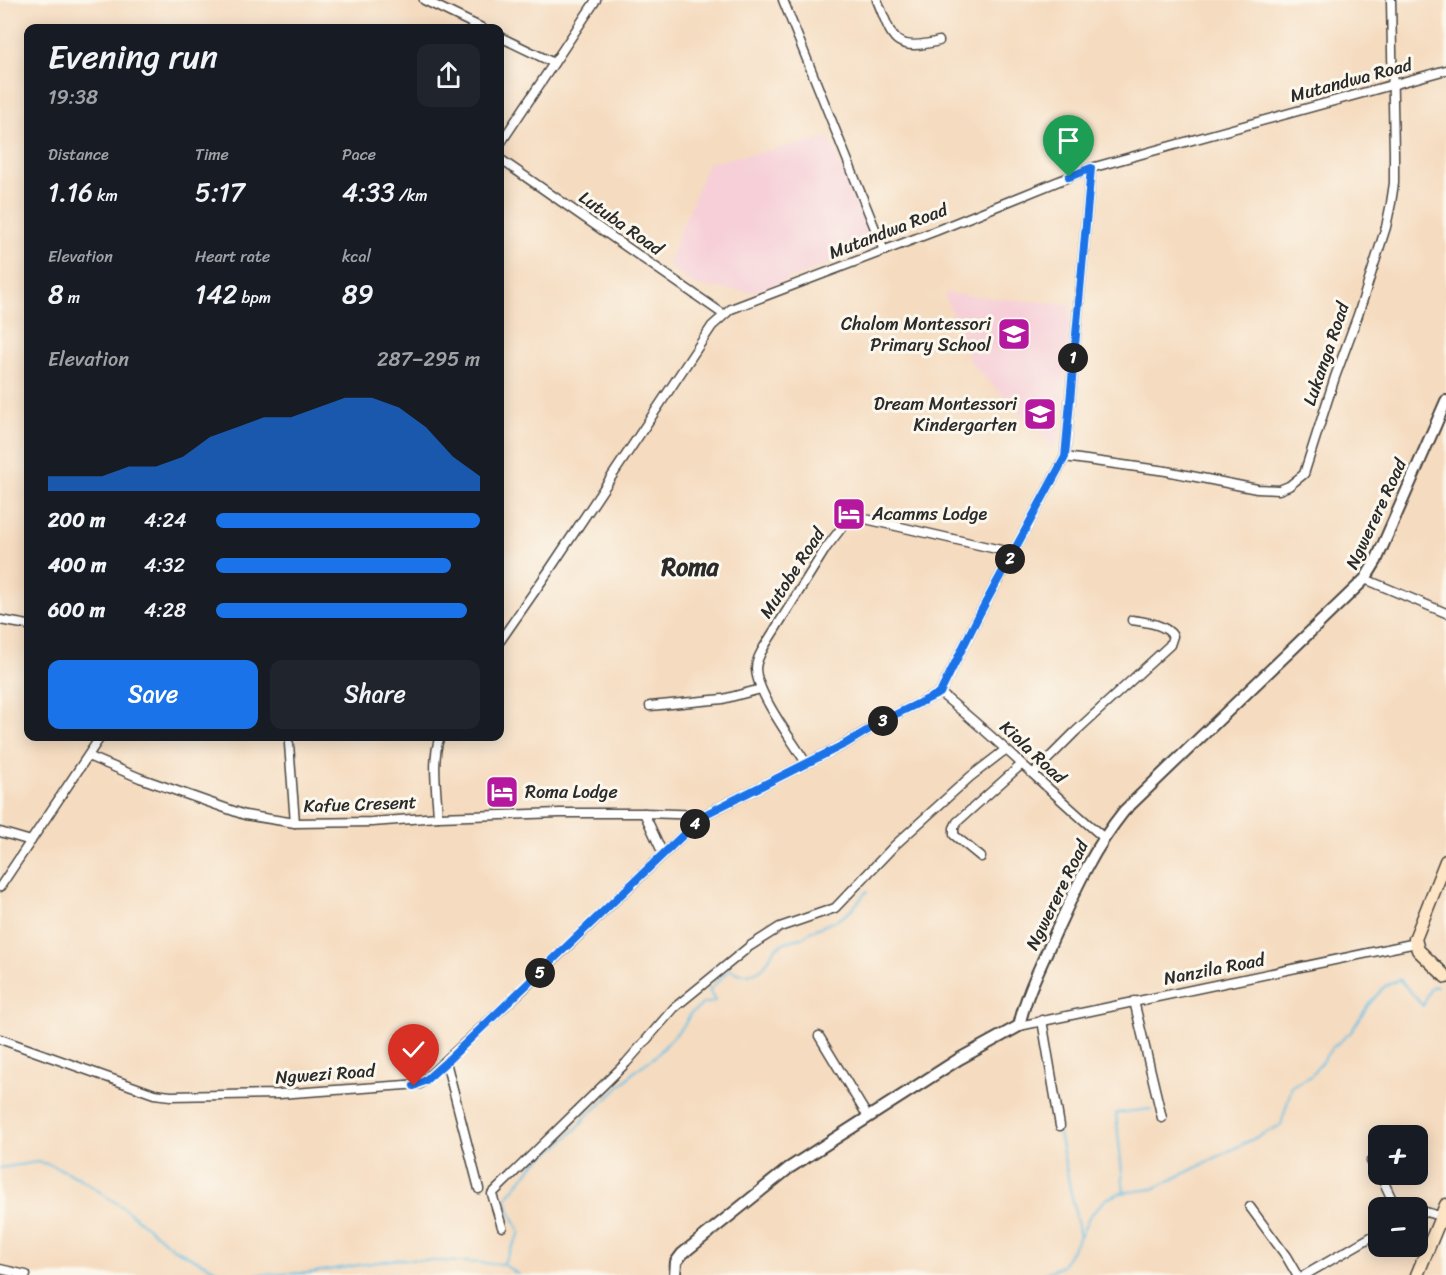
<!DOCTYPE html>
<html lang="en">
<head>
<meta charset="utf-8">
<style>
	body { margin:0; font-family:Sriracha,sans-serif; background:#20242c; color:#f1f3f6; height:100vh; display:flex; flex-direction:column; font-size:22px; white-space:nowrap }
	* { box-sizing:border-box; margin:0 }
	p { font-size:20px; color:#9ea1a6 }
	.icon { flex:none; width:33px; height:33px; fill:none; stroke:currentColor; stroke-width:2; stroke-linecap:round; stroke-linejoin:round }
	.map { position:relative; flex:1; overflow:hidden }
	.side { position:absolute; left:24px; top:24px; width:480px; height:717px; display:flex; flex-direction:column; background:#171b24; border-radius:12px; box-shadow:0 3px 15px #0003 }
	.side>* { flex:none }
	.buttons { position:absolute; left:1368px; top:1125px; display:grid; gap:12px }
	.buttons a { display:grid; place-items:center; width:60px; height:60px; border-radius:12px; background:#171b24; box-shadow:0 3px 15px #0003; font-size:30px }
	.pin { position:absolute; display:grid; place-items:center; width:51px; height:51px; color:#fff; margin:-62px -26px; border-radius:50% 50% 50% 0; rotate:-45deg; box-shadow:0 0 6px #0007 }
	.pin .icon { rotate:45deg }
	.km { position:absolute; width:30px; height:30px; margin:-15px; border-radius:50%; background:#222; color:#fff; font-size:16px; line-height:30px; text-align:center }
	.round { display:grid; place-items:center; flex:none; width:63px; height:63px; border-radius:12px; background:#20242c }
	.head { display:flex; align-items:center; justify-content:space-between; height:102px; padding:0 24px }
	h1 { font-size:33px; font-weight:600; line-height:45px }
	.metrics { display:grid; grid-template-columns:repeat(3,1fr); gap:9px; height:102px; padding:6px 24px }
	.metrics div { display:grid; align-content:center }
	.metrics b { font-size:26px; font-weight:600 }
	.metrics small { font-size:16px; font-weight:400 }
	.metrics p { font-size:16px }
	.chart { height:168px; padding:12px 24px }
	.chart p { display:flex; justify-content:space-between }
	.chart svg { width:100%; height:108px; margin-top:6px; fill:#1a73e8; opacity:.7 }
	.cta { display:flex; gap:12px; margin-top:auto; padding:12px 24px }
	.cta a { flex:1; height:69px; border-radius:12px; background:#1a73e8; color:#fff; font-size:24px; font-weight:600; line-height:69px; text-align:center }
	.cta a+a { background:#20242c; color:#f1f3f6 }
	ul { padding:0 24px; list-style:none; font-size:20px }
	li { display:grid; grid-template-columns:96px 72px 1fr; align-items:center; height:45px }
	li i { height:15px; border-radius:8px; background:#1a73e8 }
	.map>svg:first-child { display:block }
	.built { fill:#f6cfd8 }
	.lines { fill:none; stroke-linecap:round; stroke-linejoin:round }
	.stream { stroke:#65bfe3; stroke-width:2 }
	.minor-casing { stroke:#494541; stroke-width:11 }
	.tertiary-casing { stroke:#494541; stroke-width:14 }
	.secondary-casing { stroke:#494541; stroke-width:15 }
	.minor { stroke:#fff; stroke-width:8 }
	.tertiary { stroke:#fff; stroke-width:10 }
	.secondary { stroke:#fde5c5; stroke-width:12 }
	.route-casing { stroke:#fff; stroke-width:12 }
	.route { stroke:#1a73e8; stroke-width:8 }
	.labels { text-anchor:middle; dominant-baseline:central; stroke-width:6; stroke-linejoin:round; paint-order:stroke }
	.street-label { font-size:18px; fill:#2b2b2b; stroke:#fbf7ec }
	.poi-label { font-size:18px; fill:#2b2b2b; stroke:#fbf7ec; text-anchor:end }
	.district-label { font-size:24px; font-weight:bold; fill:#2b2b2b; stroke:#fbf7ec }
</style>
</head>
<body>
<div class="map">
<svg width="1446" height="1275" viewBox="0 0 1446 1275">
	<rect width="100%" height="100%" fill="#fbf7ec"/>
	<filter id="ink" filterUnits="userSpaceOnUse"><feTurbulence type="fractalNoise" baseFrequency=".0167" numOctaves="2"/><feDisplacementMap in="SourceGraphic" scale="12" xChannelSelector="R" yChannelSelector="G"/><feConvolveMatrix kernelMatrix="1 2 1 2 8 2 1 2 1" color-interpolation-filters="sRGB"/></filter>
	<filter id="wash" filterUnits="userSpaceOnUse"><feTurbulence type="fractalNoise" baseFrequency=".008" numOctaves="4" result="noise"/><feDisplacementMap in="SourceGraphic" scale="24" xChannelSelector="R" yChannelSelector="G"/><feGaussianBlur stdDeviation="1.35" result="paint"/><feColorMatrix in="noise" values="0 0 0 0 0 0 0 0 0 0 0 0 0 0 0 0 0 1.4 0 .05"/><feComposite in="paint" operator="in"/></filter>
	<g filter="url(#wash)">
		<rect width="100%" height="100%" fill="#f5dbbf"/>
		<g class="built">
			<polygon points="830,138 874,248 753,292 696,286 667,265 708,163"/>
			<polygon points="944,293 1072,305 1059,440 1053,447 971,363"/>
		</g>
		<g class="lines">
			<g class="stream">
				<polyline points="1058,1129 1080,1237"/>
				<polyline points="0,1168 37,1162 52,1165 81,1179 125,1209 173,1248 226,1275"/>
				<polyline points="1124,1193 1116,1113 1151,1109"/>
				<path d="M 503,1264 L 520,1233 L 509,1209 L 507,1197 L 535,1163 L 557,1147 L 580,1125 L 586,1116 L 608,1098 L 636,1070 L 656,1056 L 685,1024 L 690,1014 L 700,1007 L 702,1003 L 709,1003 L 715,1001 L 709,990 L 730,969 C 740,977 757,975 765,965 C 769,960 771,954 775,949 C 784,941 791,940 802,938 C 813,927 831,925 844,916 C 853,910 860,899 867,891"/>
				<polyline points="256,1275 309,1273 397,1259 503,1264 519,1275"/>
				<polyline points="1042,1275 1062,1266 1082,1233 1089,1217 1106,1199 1120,1193 1153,1189 1281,1125 1292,1086 1311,1076 1332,1048 1351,1032 1369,1004 1384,987 1399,979 1423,1006 1431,987 1437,986"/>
			</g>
		</g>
	</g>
	<g filter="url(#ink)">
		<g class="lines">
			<g class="minor-casing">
				<g id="minor">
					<polyline points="424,0 482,28"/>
					<polyline points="783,0 884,251"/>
					<path d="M 877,0 C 893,38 892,53 939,41"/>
					<polyline points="500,37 554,63"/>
					<polyline points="500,144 596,0"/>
					<polyline points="500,159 723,314"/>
					<polyline points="1065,457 1166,471 1257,489 1279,490 1289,486 1304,474 1335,377 1358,315 1386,227 1391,203 1394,183 1394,153 1391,0"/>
					<polyline points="1365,579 1446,613"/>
					<polyline points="0,620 28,625"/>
					<polyline points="500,641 548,572 712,326 731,309 938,230 1091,168 1446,70"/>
					<path d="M 940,693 C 997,738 1048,790 1103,837"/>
					<polyline points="650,706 723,699 761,689"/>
					<polyline points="289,744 295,823"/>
					<polyline points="88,756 140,778 245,815 295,823 372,822 438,817 560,813 644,813 704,815"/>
					<path d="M 806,763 C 792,740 757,694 756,669 C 756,661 760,654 764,647 L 826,548 L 846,522 L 851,519 L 861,518 L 1014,553"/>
					<path d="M 1033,774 L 1075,732 L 1170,645 L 1173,636 C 1165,624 1145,622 1132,620"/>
					<polyline points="644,813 663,854"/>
					<path d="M 438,817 C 437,792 431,761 440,736"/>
					<polyline points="0,832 31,841"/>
					<polyline points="981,857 954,835 954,828 957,822 1021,765"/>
					<polyline points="0,887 101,736"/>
					<polyline points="1134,1001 1162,1118"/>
					<polyline points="1042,1020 1060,1126"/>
					<polyline points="1019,1026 1416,943"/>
					<polyline points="819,1036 868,1117"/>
					<polyline points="0,1039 154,1094 171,1096 279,1094 420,1084 518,994 704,815 845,744 886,719 940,693 980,613 1065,457 1091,168"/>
					<polyline points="446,1062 479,1189"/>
					<polyline points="1371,1161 1378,1172"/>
					<polyline points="1380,1174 1396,1208"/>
					<polyline points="1250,1207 1286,1256 1297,1275"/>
					<polyline points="1418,1215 1426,1212 1446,1218"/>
					<polyline points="502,1227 492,1194 626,1063 674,1008 750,946 780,927 835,908 895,845 970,777 1005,750"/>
					<polyline points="0,1269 26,1275"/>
					<polyline points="1305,1275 1378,1233"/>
				</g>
			</g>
			<g class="tertiary-casing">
				<path id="tertiary" d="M 675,1275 L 676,1262 L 682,1254 L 789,1168 L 959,1059 L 1019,1026 C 1026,994 1041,965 1054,936 C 1075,890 1092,851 1124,811 L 1365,579 L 1376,561 L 1446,401"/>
			</g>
			<g class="secondary-casing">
				<g id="secondary">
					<polyline points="1446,861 1415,939 1418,950 1446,977"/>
					<polyline points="1417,1275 1446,1205"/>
				</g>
			</g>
			<use href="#minor" class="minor"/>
			<use href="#tertiary" class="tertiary"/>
			<use href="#secondary" class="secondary"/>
		</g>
	</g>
	<g class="lines" filter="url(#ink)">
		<g class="route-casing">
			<polyline id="route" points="414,1086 426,1080 446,1062 704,815 845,744 886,719 940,693 980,613 1065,457 1091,168 1069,177"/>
		</g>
		<use href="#route" class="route"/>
	</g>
	<defs>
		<g id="school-square" transform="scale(1.725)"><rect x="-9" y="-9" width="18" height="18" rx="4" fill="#b5179e" stroke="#fbf7ec"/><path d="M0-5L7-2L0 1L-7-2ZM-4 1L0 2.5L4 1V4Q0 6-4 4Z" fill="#fff"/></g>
		<g id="hotel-square" transform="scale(1.725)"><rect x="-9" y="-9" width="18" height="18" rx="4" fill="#b5179e" stroke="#fbf7ec"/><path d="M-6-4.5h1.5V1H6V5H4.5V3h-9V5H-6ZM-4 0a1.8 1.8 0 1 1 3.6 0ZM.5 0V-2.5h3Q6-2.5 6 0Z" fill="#fff"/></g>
	</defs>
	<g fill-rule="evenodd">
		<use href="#school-square" x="1014" y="334"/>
		<use href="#school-square" x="1040" y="414"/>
		<use href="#hotel-square" x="849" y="514"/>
		<use href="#hotel-square" x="502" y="792"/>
	</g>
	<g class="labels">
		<g class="street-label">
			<text transform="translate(1351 80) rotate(-15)">Mutandwa Road</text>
			<text transform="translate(621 223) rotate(35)">Lutuba Road</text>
			<text transform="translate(888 231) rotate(-21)">Mutandwa Road</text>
			<text transform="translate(1326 354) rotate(-71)">Lukanga Road</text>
			<text transform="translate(1376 514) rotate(-65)">Ngwerere Road</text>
			<text transform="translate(792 573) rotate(-57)">Mutobe Road</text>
			<text transform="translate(1033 752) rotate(43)">Kiola Road</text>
			<text transform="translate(360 804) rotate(-2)">Kafue Cresent</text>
			<text transform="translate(1057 895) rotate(-64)">Ngwerere Road</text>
			<text transform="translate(1214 969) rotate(-11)">Nanzila Road</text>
			<text transform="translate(325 1074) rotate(-4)">Ngwezi Road</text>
		</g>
		<g class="poi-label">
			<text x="991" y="324">Chalom Montessori<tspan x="991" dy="21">Primary School</tspan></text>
			<text x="1017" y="404">Dream Montessori<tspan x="1017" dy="21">Kindergarten</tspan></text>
			<text x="872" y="514" text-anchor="start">Acamms Lodge</text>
			<text x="525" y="792" text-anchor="start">Roma Lodge</text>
		</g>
		<g class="district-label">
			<text x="690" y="567">Roma</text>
		</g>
	</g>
</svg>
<div class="buttons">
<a>+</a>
<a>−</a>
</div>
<div class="pin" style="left:1069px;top:177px;background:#1e9e55"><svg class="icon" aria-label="arrive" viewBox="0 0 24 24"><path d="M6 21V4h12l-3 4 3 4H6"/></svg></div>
<div class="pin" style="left:414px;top:1086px;background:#d93025"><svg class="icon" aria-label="check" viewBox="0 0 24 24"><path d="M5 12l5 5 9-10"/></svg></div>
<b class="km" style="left:1073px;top:358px">1</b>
<b class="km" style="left:1010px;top:559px">2</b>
<b class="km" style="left:883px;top:721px">3</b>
<b class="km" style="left:695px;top:824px">4</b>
<b class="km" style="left:540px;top:973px">5</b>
<section class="side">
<div class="head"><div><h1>Evening run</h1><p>19:38</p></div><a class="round"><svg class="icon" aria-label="share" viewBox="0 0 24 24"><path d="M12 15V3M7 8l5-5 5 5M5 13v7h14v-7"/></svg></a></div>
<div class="metrics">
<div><p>Distance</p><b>1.16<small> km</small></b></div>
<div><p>Time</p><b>5:17</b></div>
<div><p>Pace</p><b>4:33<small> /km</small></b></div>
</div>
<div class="metrics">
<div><p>Elevation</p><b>8<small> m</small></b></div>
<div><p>Heart rate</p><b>142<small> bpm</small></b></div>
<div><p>kcal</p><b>89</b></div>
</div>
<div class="chart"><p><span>Elevation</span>287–295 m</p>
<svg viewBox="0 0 160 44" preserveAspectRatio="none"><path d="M0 44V38L10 38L20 38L30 34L40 34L50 30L60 22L70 18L80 14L90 14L100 10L110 6L120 6L130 10L140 18L150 30L160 38V44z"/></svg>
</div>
<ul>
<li><b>200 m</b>4:24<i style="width:100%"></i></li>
<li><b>400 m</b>4:32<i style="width:89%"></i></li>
<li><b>600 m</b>4:28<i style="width:95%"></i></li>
</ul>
<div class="cta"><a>Save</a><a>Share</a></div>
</section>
</div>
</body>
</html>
